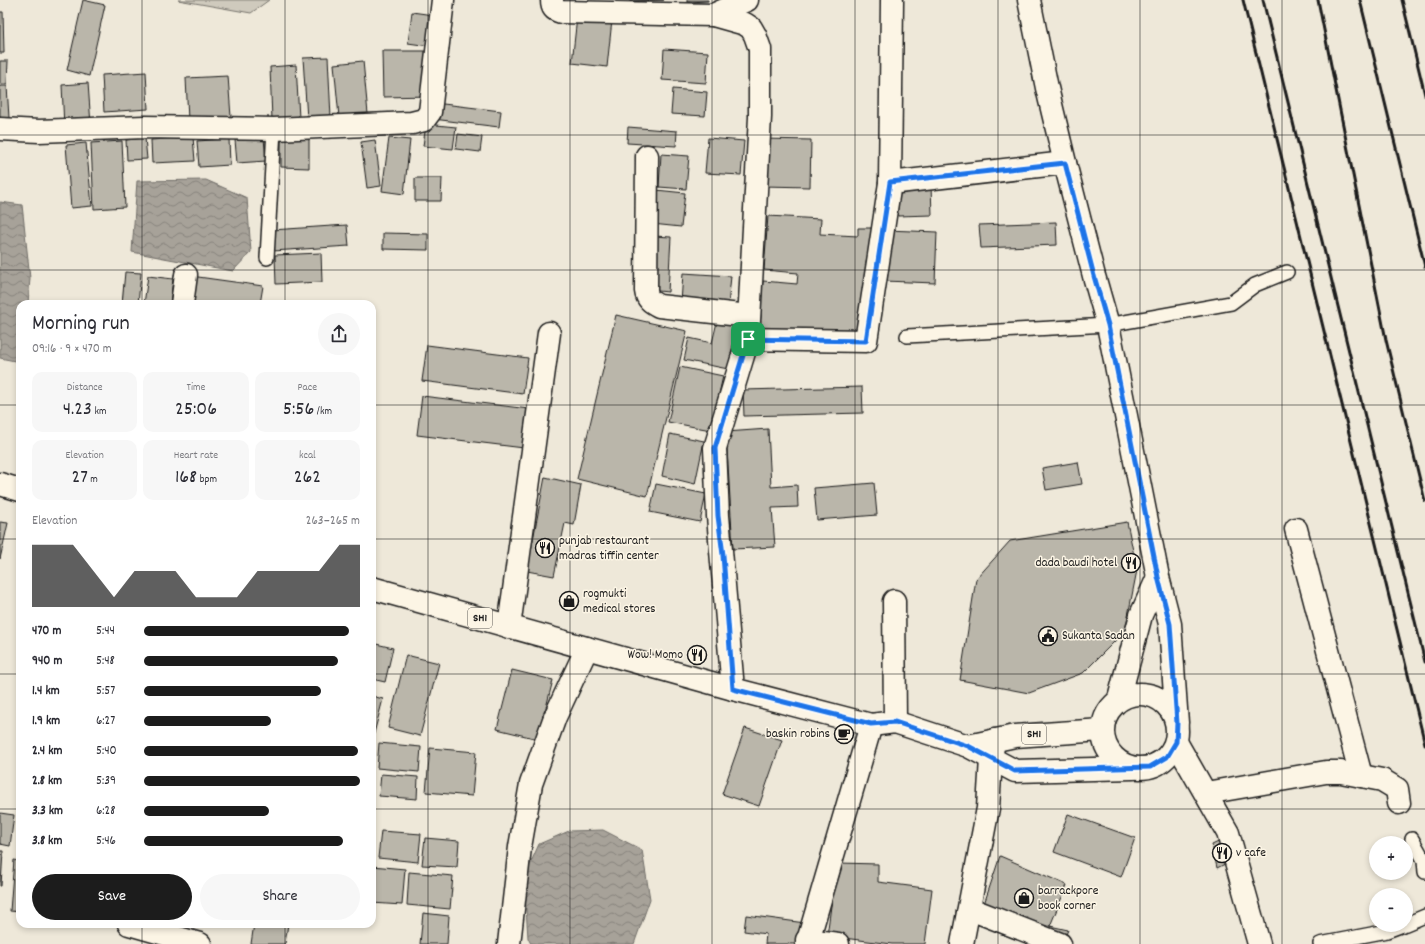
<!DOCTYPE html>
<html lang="en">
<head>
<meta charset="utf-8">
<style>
	body { margin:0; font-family:Dekko,sans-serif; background:#f7f7f7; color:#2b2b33; height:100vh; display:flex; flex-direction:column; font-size:15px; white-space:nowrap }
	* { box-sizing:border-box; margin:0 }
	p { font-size:13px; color:#7c7c81 }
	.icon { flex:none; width:22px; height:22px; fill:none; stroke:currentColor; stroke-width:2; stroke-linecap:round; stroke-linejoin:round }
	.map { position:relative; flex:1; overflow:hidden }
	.sheet { position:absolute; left:16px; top:300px; width:360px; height:628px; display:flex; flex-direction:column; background:#fff; border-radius:12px; box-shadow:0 2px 6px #0003 }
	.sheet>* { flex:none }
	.buttons { position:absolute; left:1369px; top:836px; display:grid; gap:8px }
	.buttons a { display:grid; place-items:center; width:44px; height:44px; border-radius:50%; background:#fff; box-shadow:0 2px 6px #0003; font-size:20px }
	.pin { position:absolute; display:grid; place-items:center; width:34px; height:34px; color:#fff; margin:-17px; border-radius:8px; box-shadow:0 2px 6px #0006 }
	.round { display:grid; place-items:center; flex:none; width:42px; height:42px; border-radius:21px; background:#f7f7f7 }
	.headline { display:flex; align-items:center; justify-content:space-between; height:68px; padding:0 16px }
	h1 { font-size:22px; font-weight:600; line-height:30px }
	.metrics { display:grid; grid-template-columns:repeat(3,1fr); gap:6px; height:68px; padding:4px 16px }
	.metrics div { display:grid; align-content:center; border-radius:10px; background:#f7f7f7; text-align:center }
	.metrics b { font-size:20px; font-weight:600 }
	.metrics small { font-size:11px; font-weight:400 }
	.metrics p { font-size:11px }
	.chart { height:112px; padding:8px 16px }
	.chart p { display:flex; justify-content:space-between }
	.chart svg { width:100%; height:72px; margin-top:4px; fill:#1c1c1c; opacity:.7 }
	.primary-button { display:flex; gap:8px; margin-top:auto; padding:8px 16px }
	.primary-button a { flex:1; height:46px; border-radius:24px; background:#1c1c1c; color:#fff; font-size:16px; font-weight:600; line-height:46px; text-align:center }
	.primary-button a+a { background:#f7f7f7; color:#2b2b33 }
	ul { padding:0 16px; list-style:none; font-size:13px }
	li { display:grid; grid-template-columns:64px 48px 1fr; align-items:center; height:30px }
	li i { height:10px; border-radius:5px; background:#1c1c1c }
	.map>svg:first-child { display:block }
	.grass { fill:#cfcabd; stroke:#76736c }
	.water { fill:url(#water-waves); stroke:#6f6c67 }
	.building { fill:#bab6aa; stroke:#1c1c1c }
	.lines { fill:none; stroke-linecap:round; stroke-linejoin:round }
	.service-casing { stroke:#1c1c1c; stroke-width:16 }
	.minor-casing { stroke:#1c1c1c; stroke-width:25 }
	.primary-casing { stroke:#1c1c1c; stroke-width:25 }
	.service { stroke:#fcf5e5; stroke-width:13 }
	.minor { stroke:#fcf5e5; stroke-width:22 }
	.primary { stroke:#fcf5e5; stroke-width:22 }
	.rail { stroke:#1c1c1c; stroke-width:3 }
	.route-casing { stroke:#fff; stroke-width:8 }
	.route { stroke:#1a73e8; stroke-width:5 }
	.grid { fill:none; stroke:#1c1c1c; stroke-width:1; stroke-opacity:0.55 }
	.labels { text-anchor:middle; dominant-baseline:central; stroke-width:3; stroke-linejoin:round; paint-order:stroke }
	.shield { fill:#fcf5e5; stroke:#5f5d58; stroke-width:1 }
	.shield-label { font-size:12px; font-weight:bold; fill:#1c1c1c }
	.poi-label { font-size:13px; fill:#1c1c1c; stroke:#fcf5e5; text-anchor:start }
</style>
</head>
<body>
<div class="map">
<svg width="1425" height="944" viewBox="0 0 1425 944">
	<defs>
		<pattern id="water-waves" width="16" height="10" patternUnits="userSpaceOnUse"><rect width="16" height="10" fill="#a7a299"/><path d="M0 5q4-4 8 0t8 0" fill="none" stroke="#87837c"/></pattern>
	</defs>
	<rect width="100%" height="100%" fill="#eee8d9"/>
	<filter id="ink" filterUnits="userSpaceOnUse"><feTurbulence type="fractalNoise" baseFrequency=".025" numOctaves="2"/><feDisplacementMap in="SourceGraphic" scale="8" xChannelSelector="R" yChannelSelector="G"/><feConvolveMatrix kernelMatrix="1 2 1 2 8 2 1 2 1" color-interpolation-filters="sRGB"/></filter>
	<g filter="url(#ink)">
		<polygon class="grass" points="178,0 269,0 251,13"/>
		<g class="water">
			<polygon points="206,180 247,198 251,252 233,271 132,252 137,181"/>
			<polygon points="0,202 22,205 30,278 28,304 20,304 20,362 0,358"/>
			<polygon points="603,830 642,850 650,899 634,944 531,944 528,938 524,878 539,844 569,831"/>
		</g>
		<g class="building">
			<polygon points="83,0 105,5 89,76 67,70"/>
			<polygon points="631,0 664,0 631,1"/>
			<polygon points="687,0 708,0 708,1 687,2"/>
			<polygon points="0,12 3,12 4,53 0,53"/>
			<polygon points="412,12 433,15 429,46 408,43"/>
			<polygon points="577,17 612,20 607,67 572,63"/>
			<polygon points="664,49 708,52 706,83 662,80"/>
			<polygon points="382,51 428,51 429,96 383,97"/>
			<polygon points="328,57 331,118 307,119 303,58"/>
			<polygon points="0,61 8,61 7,84 0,84"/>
			<polygon points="363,61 368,114 339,117 334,64"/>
			<polygon points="296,65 299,118 272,120 270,67"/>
			<polygon points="146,72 148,109 104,112 102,75"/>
			<polygon points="228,76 231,117 188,120 186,78"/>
			<polygon points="88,83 91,125 64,127 62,85"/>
			<polygon points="0,86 7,86 9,118 0,119"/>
			<polygon points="673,89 707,92 705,116 671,114"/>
			<polygon points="435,103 501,111 499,127 433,119"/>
			<polygon points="426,124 456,127 453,149 423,146"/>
			<polygon points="628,127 677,131 676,146 627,143"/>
			<polygon points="458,134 482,137 480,152 456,149"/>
			<polygon points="281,135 309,136 309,168 281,167"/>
			<polygon points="193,137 195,161 152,163 151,140"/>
			<polygon points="145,138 147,159 127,160 126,140"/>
			<polygon points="264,138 266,161 237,163 235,140"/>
			<polygon points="389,138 410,140 404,194 382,191"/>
			<polygon points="708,138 744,141 741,175 705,173"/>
			<polygon points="229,139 230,165 199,167 197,141"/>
			<polygon points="763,139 811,140 810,187 763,186"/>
			<polygon points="375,140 381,186 367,188 361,142"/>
			<polygon points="122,141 125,207 94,209 91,143"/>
			<polygon points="86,143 92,206 71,208 66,145"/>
			<polygon points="661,154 689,156 686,189 659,187"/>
			<polygon points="415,178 442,178 441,201 415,201"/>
			<polygon points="931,186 932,215 898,216 897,188"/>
			<polygon points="656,190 685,193 681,227 652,224"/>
			<polygon points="768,216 821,219 820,234 858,236 858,228 872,228 860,333 758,333 763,281 797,284 798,273 764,270"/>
			<polygon points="1056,222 1057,245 981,248 979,225"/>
			<polygon points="347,225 349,246 273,251 272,230"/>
			<polygon points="886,230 937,232 935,283 884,281"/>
			<polygon points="383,233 428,234 428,250 383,249"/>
			<polygon points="654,236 671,237 668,292 649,290"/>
			<polygon points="321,253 322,282 276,284 275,255"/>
			<polygon points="125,272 141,273 138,304 122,304"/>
			<polygon points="683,273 731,276 728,306 681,303"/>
			<polygon points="148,276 173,279 170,304 144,304"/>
			<polygon points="191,276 263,286 260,304 187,304"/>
			<polygon points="616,315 687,331 647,496 577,479"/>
			<polygon points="717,322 737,326 728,369 684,360 689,338 712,343"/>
			<polygon points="427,345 528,358 523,394 422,381"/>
			<polygon points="680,367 723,376 711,430 668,422"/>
			<polygon points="862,387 863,413 744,416 743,390"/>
			<polygon points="422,396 529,409 524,448 417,435"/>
			<polygon points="768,429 771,487 797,485 798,507 772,508 775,547 733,549 726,432"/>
			<polygon points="670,434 704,441 695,484 662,476"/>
			<polygon points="1078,462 1082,484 1046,490 1042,468"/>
			<polygon points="545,477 581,485 574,525 565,523 554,576 527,571"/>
			<polygon points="874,483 877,515 817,520 814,488"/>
			<polygon points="656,484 706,494 700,522 650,512"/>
			<polygon points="0,522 8,523 0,559"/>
			<polygon points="1127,522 1137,570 1125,631 1083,673 1029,693 960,680 976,579 1010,541"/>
			<polygon points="372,643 393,648 385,682 372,679"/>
			<polygon points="406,655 439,663 420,736 388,728"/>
			<polygon points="512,670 553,680 538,739 497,729"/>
			<polygon points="372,696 383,699 372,741"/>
			<polygon points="745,728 782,740 759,806 722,794"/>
			<polygon points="379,743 421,747 419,772 377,768"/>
			<polygon points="430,748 476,752 472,796 426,792"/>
			<polygon points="381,774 418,777 417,799 379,796"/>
			<polygon points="0,813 14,815 10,846 0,844"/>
			<polygon points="1068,814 1135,838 1121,877 1054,852"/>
			<polygon points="381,831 421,834 418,862 378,858"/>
			<polygon points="425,838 459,841 457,867 422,865"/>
			<polygon points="1227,838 1233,860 1217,868 1212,845"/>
			<polygon points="0,851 3,851 1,886 0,886"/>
			<polygon points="1000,856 1067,885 1050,926 1068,930 1063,941 982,910"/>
			<polygon points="14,860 20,861 20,912 10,911"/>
			<polygon points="839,863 878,864 878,882 932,889 925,944 892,944 827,936 835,876 839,877"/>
			<polygon points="372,866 405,869 402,905 372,903"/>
			<polygon points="409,872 453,876 450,909 407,905"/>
			<polygon points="423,913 449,916 447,944 420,944"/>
			<polygon points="746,915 805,923 802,944 765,944 766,934 744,931"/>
			<polygon points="254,924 288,924 285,944 251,944"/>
		</g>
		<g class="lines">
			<g class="service-casing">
				<g id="service">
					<polyline points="267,258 274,129"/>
					<polyline points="907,336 1108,325 1231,303 1255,285 1287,272"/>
					<polyline points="1412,839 1424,860 1425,872"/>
					<polyline points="1406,924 1425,916"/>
					<polyline points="1320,944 1387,931 1403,925"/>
				</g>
			</g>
			<g class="minor-casing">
				<g id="minor">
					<path d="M 552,0 C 552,8 554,10 561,12 L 713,15 L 747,0"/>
					<polyline points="713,15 745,24 751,28 755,35 760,49 760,117 748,339 715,448 718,516 733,689"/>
					<polyline points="0,129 39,131 144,127 274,129 412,123 424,120 430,112 443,0"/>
					<path d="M 647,156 L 646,291 C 647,299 651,302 659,306 L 749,316"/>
					<polyline points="890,183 1065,163"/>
					<polyline points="182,304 186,275"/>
					<polyline points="748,339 866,341 890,183 892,0"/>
					<polyline points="1296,529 1361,776"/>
					<polyline points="894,601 895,722"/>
					<polyline points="509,627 549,333"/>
					<polyline points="1206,793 1326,772 1341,772 1382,780 1397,789 1399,803"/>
					<polyline points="968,913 972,911 978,912 1060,944"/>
					<polyline points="129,924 200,944"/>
					<polyline points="807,940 838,944"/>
					<polyline points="509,944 520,847 531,784 555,717 587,648"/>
					<polyline points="807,944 871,725"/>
					<polyline points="962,944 988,808 991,759 994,740"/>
				</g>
			</g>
			<g class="primary-casing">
				<g id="primary">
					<polyline points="1029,0 1047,88 1065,163 1094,276 1108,325 1158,577 1170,624 1177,723"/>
					<polyline points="0,484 20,490"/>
					<polyline points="372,588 733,689 871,725 895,722 968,746 1015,771 1133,768"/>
					<circle cx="1140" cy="731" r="37"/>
					<polyline points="1119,699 1141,615 1158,577"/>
					<polyline points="1176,742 1228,833 1259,944"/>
					<polyline points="968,746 1015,736 1102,730"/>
				</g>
			</g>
			<use href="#service" class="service"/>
			<use href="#minor" class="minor"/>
			<use href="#primary" class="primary"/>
			<g class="rail">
				<polyline points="1243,0 1425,744"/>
				<polyline points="1263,0 1425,662"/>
				<polyline points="1318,0 1386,340 1425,501"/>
				<polyline points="1360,0 1425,267"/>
				<polyline points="1402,0 1425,95"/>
			</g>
		</g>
	</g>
	<g class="lines" filter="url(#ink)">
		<g class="route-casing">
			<polygon id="route" points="1065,163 1094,276 1108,325 1158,577 1170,624 1177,723 1176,742 1167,757 1150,767 1015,771 968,746 895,722 871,724 733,689 723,555 718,516 715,448 748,339 866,341 890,182"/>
		</g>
		<use href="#route" class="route"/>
	</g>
	<path class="grid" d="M 142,0 L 142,304M 285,0 L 285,304M 428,0 L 428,944M 570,0 L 570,944M 712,0 L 712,944M 855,0 L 855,944M 998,0 L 998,944M 1140,0 L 1140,944M 1282,0 L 1282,944M 0,135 L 1425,135M 0,270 L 1425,270M 0,405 L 20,405M 372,405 L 1425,405M 0,539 L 20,539M 372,539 L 1425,539M 0,674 L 20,674M 372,674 L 1425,674M 0,809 L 20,809M 372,809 L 1425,809M 142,924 L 142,944M 285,924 L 285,944"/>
	<defs>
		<g id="restaurant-ring" transform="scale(1)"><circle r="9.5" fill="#fcf5e5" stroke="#1c1c1c" stroke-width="1.5"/><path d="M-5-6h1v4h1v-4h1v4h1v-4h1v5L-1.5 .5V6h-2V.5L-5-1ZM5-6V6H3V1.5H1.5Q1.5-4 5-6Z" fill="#1c1c1c"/></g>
		<g id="shop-ring" transform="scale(1)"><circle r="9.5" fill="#fcf5e5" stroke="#1c1c1c" stroke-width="1.5"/><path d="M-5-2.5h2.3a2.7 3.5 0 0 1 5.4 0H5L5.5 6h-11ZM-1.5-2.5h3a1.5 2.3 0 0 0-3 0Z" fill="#1c1c1c"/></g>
		<g id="civic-ring" transform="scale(1)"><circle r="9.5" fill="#fcf5e5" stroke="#1c1c1c" stroke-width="1.5"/><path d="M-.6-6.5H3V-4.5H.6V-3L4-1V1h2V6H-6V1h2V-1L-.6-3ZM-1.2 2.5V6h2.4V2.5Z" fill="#1c1c1c"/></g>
		<g id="cafe-ring" transform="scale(1)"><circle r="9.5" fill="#fcf5e5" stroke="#1c1c1c" stroke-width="1.5"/><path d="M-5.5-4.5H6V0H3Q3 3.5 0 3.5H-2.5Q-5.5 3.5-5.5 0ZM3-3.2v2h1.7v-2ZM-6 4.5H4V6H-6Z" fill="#1c1c1c"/></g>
	</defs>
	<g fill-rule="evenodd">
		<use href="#restaurant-ring" x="545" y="548"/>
		<use href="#restaurant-ring" x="1131" y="563"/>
		<use href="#shop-ring" x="569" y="601"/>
		<use href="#civic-ring" x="1048" y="636"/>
		<use href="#restaurant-ring" x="697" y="655"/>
		<use href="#cafe-ring" x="844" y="734"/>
		<use href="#restaurant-ring" x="1222" y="853"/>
		<use href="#shop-ring" x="1024" y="898"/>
	</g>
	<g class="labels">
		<g class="shield">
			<rect x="468" y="608" width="24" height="20" rx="3"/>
			<rect x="1022" y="724" width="24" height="20" rx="3"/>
		</g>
		<g class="shield-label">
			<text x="480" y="618">SH1</text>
			<text x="1034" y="734">SH1</text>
		</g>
		<g class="poi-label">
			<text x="559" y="541">punjab restaurant<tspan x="559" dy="15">madras tiffin center</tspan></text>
			<text x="1117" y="563" text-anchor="end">dada baudi hotel</text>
			<text x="583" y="594">rogmukti<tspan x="583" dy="15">medical stores</tspan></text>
			<text x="1062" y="636">Sukanta Sadan</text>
			<text x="683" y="655" text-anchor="end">Wow! Momo</text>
			<text x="830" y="734" text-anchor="end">baskin robins</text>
			<text x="1236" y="853">v cafe</text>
			<text x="1038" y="891">barrackpore<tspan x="1038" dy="15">book corner</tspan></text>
		</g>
	</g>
</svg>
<div class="buttons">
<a>+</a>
<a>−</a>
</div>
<div class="pin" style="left:748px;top:339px;background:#1e9e55"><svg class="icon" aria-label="arrive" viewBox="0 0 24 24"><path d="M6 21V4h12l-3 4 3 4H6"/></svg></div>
<section class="sheet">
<div class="headline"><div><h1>Morning run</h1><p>09:16 · 9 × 470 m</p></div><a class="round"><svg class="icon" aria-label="share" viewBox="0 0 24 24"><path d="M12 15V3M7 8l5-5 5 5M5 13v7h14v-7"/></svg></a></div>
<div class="metrics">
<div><p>Distance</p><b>4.23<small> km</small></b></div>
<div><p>Time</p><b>25:06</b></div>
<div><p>Pace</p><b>5:56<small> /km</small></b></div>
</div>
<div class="metrics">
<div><p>Elevation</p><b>27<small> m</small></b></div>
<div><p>Heart rate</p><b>168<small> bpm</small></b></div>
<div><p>kcal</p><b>262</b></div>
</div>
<div class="chart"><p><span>Elevation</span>263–265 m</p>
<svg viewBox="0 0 160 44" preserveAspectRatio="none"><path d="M0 44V6L10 6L20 6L30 22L40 38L50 22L60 22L70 22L80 38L90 38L100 38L110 22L120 22L130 22L140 22L150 6L160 6V44z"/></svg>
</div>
<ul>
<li><b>470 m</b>5:44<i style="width:95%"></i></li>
<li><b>940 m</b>5:48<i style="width:90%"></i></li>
<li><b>1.4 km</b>5:57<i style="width:82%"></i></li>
<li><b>1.9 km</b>6:27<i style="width:59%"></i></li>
<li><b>2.4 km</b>5:40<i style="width:99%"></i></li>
<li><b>2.8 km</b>5:39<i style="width:100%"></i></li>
<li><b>3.3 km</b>6:28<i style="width:58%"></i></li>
<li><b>3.8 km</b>5:46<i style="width:92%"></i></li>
</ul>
<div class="primary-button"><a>Save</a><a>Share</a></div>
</section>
</div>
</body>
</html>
